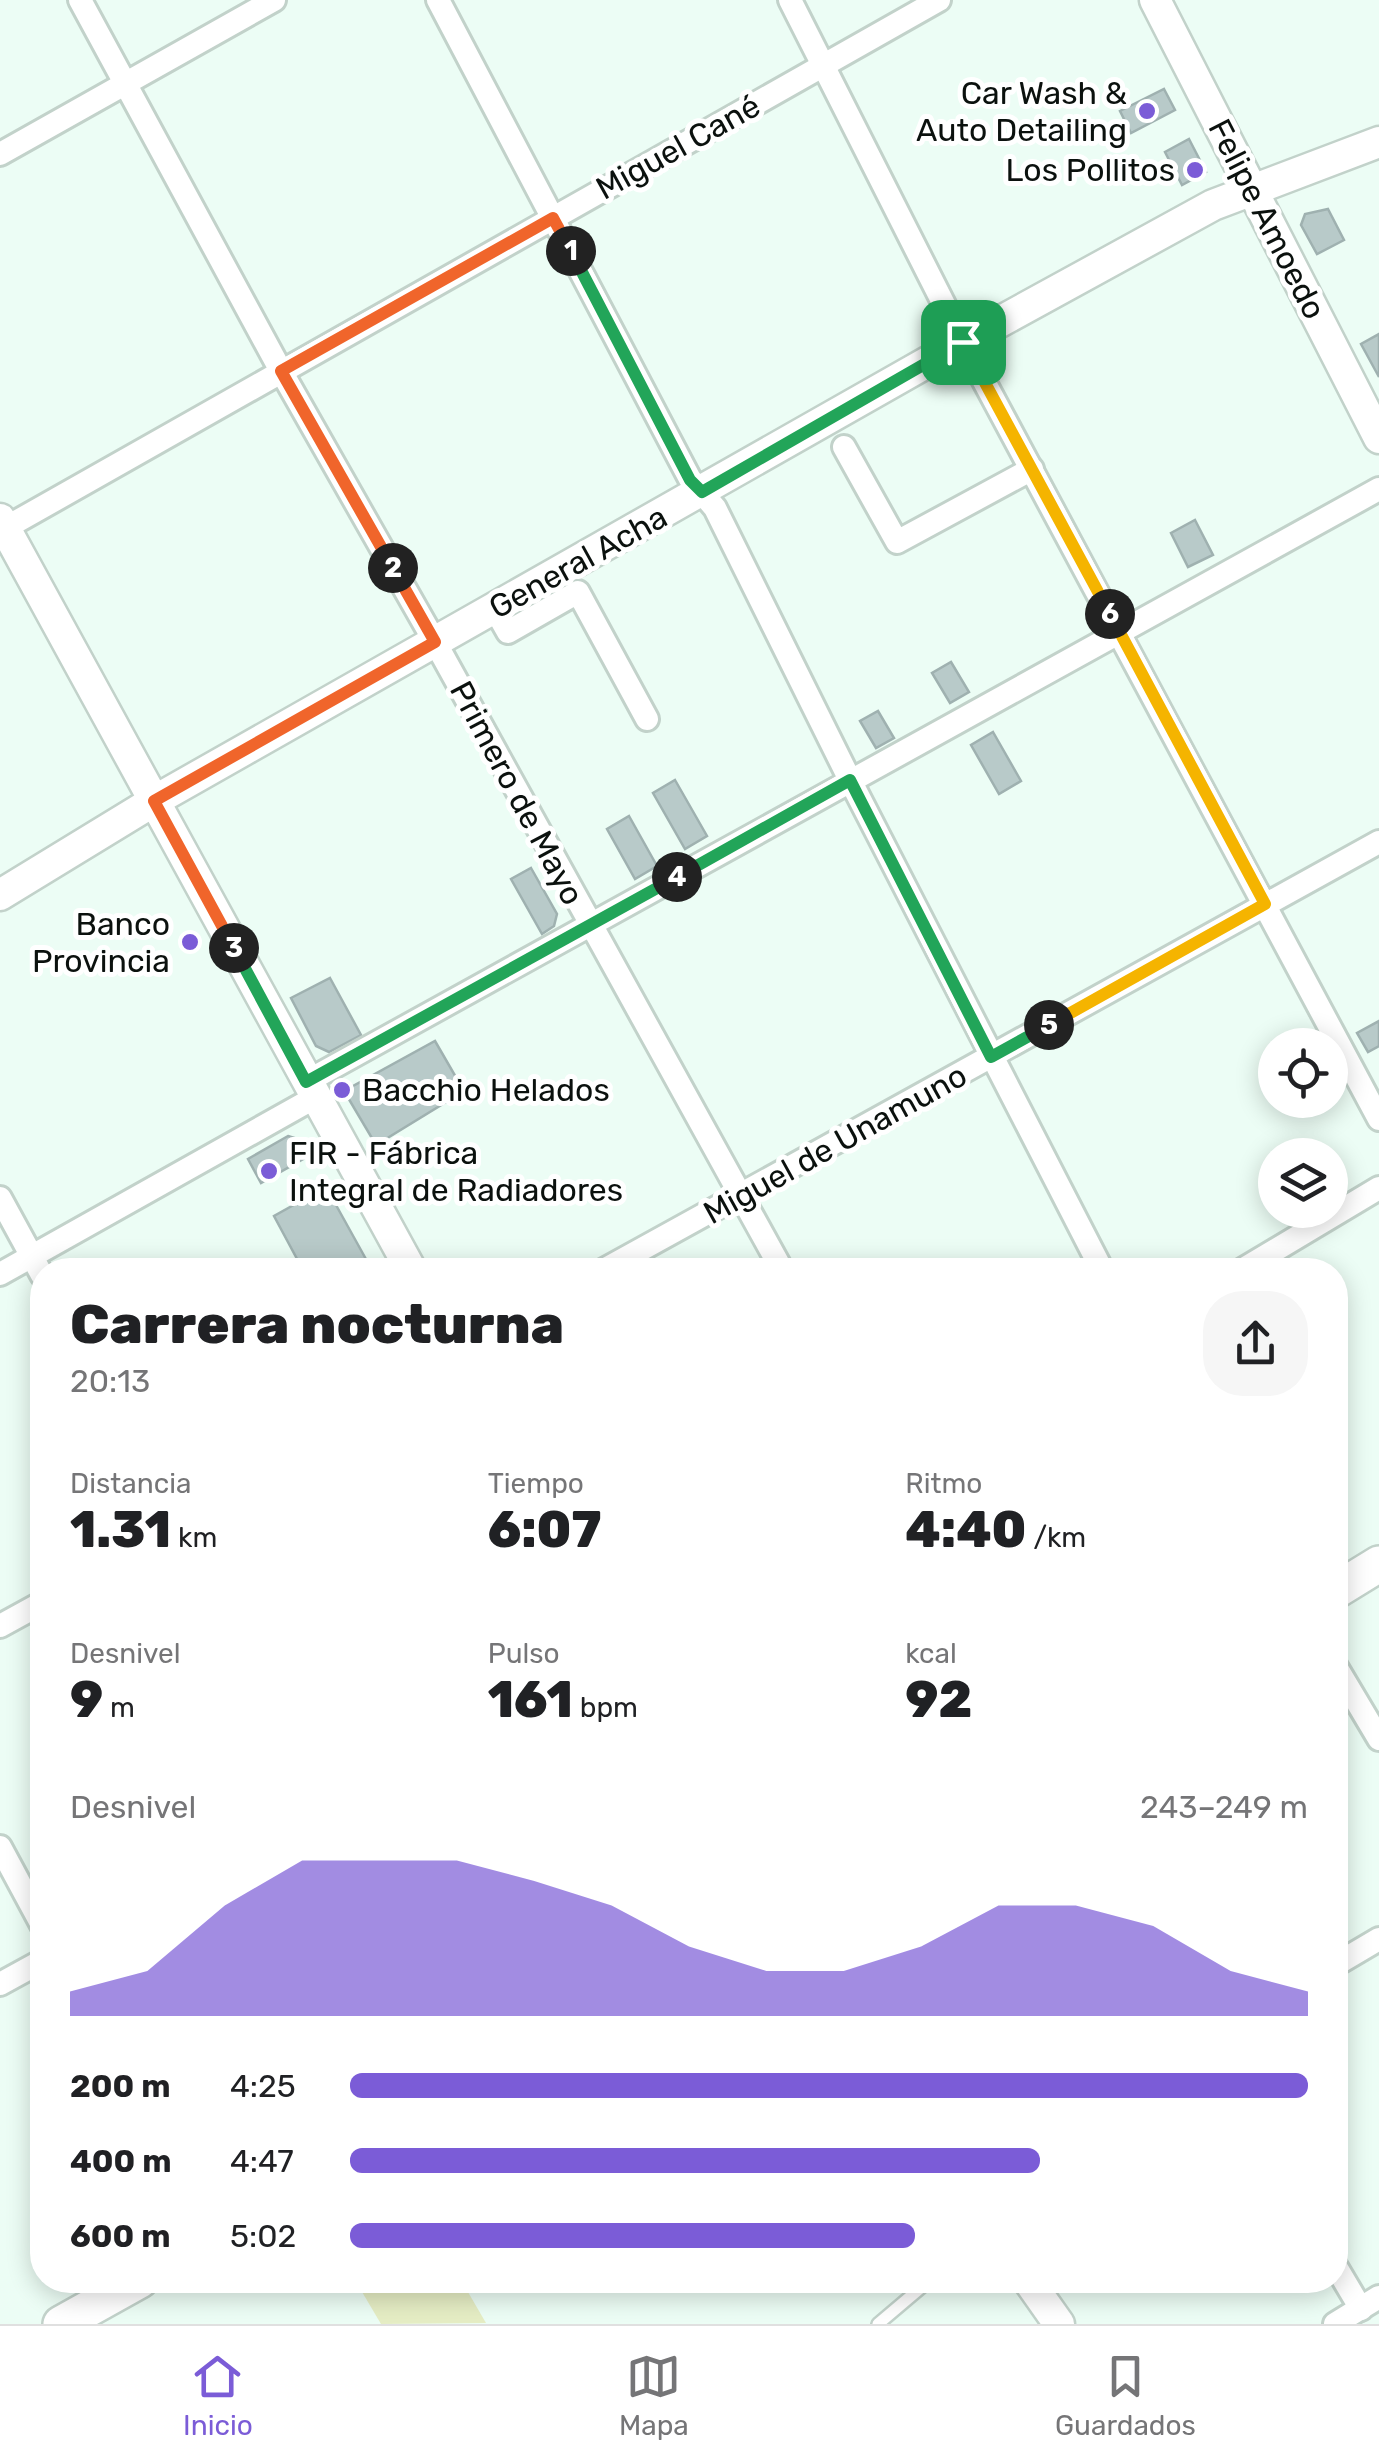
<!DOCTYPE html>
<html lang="es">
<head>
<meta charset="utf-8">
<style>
	body { margin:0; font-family:Rubik,sans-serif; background:#f6f6f6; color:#202124; height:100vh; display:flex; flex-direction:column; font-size:38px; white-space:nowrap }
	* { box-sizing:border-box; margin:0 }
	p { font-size:32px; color:#757577 }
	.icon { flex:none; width:55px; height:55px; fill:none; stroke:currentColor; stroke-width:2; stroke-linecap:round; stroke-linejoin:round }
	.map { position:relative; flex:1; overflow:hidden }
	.drawer { position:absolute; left:30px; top:1258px; width:1318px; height:1035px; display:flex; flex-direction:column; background:#fff; border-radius:40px; box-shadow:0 5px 25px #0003 }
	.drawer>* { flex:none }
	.tools { position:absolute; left:1258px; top:1028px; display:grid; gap:20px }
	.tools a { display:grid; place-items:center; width:90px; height:90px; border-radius:50%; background:#fff; box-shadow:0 5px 25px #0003; font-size:50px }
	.pin { position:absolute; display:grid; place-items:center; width:85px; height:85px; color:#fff; margin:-42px; border-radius:20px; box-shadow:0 5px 15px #0006 }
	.km { position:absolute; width:50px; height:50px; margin:-25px; border-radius:50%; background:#222; color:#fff; font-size:28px; line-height:50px; text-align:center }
	.round { display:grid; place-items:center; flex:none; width:105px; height:105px; border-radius:40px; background:#f6f6f6 }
	.headline { display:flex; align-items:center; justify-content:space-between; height:170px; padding:0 40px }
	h1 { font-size:55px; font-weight:800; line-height:75px }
	.figures { display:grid; grid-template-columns:repeat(3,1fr); gap:15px; height:170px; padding:10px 40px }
	.figures div { display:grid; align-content:center }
	.figures b { font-size:50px; font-weight:800 }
	.figures small { font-size:28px; font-weight:400 }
	.figures p { font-size:28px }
	.chart { height:280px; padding:20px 40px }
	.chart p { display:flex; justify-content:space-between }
	.chart svg { width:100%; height:180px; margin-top:10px; fill:#7b5cd7; opacity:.7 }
	ul { padding:0 40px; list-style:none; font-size:32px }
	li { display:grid; grid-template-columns:160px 120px 1fr; align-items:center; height:75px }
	li i { height:25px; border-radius:12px; background:#7b5cd7 }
	.tabs { display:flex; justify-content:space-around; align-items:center; height:140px; border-top:2px solid #e0e0e0; background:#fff; font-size:28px; color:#757577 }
	.tabs a { display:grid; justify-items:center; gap:5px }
	.tabs .active { color:#7b5cd7 }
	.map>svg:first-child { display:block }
	.green { fill:#e5edc4 }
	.building { fill:#b8cac9; stroke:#9fb1b0; stroke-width:2.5 }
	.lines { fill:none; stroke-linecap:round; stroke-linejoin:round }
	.lane-casing { stroke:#c2d2ca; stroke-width:16 }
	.street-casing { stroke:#c2d2ca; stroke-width:28 }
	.secondary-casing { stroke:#c2d2ca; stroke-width:35 }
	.primary-casing { stroke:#c2d2ca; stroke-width:40 }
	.lane { stroke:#fff; stroke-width:11 }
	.street { stroke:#fff; stroke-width:22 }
	.secondary { stroke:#fff; stroke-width:30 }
	.primary { stroke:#fff; stroke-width:35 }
	.split-1-casing { stroke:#fff; stroke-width:20 }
	.split-2-casing { stroke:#fff; stroke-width:20 }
	.split-3-casing { stroke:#fff; stroke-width:20 }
	.split-4-casing { stroke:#fff; stroke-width:20 }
	.split-5-casing { stroke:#fff; stroke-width:20 }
	.split-6-casing { stroke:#fff; stroke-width:20 }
	.split-7-casing { stroke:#fff; stroke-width:20 }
	.split-1 { stroke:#22a559; stroke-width:12 }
	.split-2 { stroke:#f0652b; stroke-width:12 }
	.split-3 { stroke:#f0652b; stroke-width:12 }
	.split-4 { stroke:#22a559; stroke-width:12 }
	.split-5 { stroke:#22a559; stroke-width:12 }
	.split-6 { stroke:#f5b400; stroke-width:12 }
	.split-7 { stroke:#f5b400; stroke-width:12 }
	.poi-dot { fill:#7b5cd7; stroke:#fff; stroke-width:4 }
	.labels { text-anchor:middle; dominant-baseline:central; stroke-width:10; stroke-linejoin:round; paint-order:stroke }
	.poi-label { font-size:32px; fill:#0b110e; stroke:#fff; text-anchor:end }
	.street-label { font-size:32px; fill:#0b110e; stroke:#fff }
</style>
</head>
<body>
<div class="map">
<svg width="1379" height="2324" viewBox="0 0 1379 2324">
	<rect width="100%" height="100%" fill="#ecfdf5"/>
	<polygon class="green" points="355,2280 461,2280 486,2323 381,2324"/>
	<g class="building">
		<polygon points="1164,89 1175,110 1131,133 1120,111"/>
		<polygon points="1189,139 1206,172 1182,185 1165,152"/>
		<polygon points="1328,209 1344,240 1317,254 1301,225 1305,214"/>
		<polygon points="1379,334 1379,377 1361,344"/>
		<polygon points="1195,520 1213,555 1188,567 1171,533"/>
		<polygon points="951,662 969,692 950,703 932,673"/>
		<polygon points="878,711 894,738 876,748 860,721"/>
		<polygon points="993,732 1021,781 999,794 971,745"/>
		<polygon points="675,780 707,836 685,849 653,793"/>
		<polygon points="629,816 657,866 635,879 607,829"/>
		<polygon points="531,868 557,914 554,926 542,934 511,879"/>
		<polygon points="330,978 361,1035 329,1052 316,1046 291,998"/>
		<polygon points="1379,1021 1379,1046 1368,1052 1357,1033"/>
		<polygon points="435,1041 464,1091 376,1145 344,1091"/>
		<polygon points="288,1136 304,1141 312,1154 261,1183 248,1159"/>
		<polygon points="326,1187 367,1261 352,1270 303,1270 274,1216"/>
	</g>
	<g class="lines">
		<g class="lane-casing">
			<polyline id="lane" points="878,2324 930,2280"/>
		</g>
		<g class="street-casing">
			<g id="street">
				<polyline points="80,0 281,371 435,642 782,1270"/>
				<polyline points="438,0 690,479 715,508 850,780 1102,1270"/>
				<polyline points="790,0 963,342 1379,1119"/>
				<polyline points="0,154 274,0"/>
				<polyline points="844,447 897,542 1032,469"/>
				<polyline points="0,531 939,0"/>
				<polyline points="495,609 508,632 578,592 647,719"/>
				<polyline points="306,1082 1379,489"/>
				<polyline points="0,1198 42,1275"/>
				<polyline points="604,1270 1379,842"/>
				<polyline points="1242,1270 1379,1188"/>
				<polyline points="0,1274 314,1098"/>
				<polyline points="0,1626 42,1603"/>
				<polyline points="1335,1665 1379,1739"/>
				<polyline points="0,1847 42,1925"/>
				<polyline points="1335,1965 1379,1939"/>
				<polyline points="0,1984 42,1961"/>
				<polyline points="1335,2265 1361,2309"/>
				<polyline points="1335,2324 1379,2297"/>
			</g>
		</g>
		<g class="secondary-casing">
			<g id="secondary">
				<polyline points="1155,0 1379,438"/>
				<polyline points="0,519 411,1270"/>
				<polyline points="0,895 154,801 963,342 1213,205 1379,142"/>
				<polyline points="1028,2280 1059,2324"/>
			</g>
		</g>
		<g class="primary-casing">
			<g id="primary">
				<polyline points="1335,1591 1379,1564"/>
				<polyline points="61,2324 140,2280"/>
			</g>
		</g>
		<use href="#lane" class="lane"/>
		<use href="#street" class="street"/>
		<use href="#secondary" class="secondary"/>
		<use href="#primary" class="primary"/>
	</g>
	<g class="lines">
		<g class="split-1-casing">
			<polyline id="split-1" points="571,251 690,480 702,492 963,342"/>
		</g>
		<g class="split-2-casing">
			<polyline id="split-2" points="393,568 281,371 553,218 571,251"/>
		</g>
		<g class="split-3-casing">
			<polyline id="split-3" points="234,948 154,801 435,642 393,568"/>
		</g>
		<g class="split-4-casing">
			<polyline id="split-4" points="234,948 306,1082 677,877"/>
		</g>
		<g class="split-5-casing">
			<polyline id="split-5" points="677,877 850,780 991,1057 1049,1025"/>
		</g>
		<g class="split-6-casing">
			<polyline id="split-6" points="1049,1025 1265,904 1110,614"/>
		</g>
		<g class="split-7-casing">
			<polyline id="split-7" points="963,342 1110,614"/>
		</g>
		<use href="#split-1" class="split-1"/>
		<use href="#split-2" class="split-2"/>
		<use href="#split-3" class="split-3"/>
		<use href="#split-4" class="split-4"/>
		<use href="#split-5" class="split-5"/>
		<use href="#split-6" class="split-6"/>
		<use href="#split-7" class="split-7"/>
	</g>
	<g class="poi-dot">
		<circle cx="1147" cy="111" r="10"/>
		<circle cx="1195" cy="170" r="10"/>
		<circle cx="190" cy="942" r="10"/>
		<circle cx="342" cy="1090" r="10"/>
		<circle cx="269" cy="1171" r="10"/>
	</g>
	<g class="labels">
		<g class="poi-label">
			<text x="1127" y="93">Car Wash &amp;<tspan x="1127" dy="37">Auto Detailing</tspan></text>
			<text x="1175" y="170">Los Pollitos</text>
			<text x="170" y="924">Banco<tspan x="170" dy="37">Provincia</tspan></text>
			<text x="362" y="1090" text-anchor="start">Bacchio Helados</text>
			<text x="289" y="1153" text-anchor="start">FIR - Fábrica<tspan x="289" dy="37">Integral de Radiadores</tspan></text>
		</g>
		<g class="street-label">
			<text transform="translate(678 147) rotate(-29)">Miguel Cané</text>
			<text transform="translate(1267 219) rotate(63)">Felipe Amoedo</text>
			<text transform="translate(578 562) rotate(-29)">General Acha</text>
			<text transform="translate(517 793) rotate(62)">Primero de Mayo</text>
			<text transform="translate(835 1144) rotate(-29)">Miguel de Unamuno</text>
		</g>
	</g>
</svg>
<div class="tools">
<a><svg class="icon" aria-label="locate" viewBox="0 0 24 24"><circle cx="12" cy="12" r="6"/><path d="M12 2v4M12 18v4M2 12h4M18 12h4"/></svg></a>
<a><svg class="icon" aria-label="layers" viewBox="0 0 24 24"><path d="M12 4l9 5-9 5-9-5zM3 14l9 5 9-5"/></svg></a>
</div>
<div class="pin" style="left:963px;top:342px;background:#1e9e55"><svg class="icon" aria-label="arrive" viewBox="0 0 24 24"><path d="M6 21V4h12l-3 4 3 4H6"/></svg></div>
<b class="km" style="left:571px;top:251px">1</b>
<b class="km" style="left:393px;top:568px">2</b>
<b class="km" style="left:234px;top:948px">3</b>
<b class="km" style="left:677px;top:877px">4</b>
<b class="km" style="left:1049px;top:1025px">5</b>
<b class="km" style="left:1110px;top:614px">6</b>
<section class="drawer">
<div class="headline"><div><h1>Carrera nocturna</h1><p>20:13</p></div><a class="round"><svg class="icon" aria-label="share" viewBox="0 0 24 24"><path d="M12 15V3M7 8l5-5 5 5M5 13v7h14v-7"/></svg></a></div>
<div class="figures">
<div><p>Distancia</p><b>1.31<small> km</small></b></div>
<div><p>Tiempo</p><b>6:07</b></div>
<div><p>Ritmo</p><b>4:40<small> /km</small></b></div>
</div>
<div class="figures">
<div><p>Desnivel</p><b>9<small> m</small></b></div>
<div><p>Pulso</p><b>161<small> bpm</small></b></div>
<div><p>kcal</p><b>92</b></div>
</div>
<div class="chart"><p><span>Desnivel</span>243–249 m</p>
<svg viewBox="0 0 160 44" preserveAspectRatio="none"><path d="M0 44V38L10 33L20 17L30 6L40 6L50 6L60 11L70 17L80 27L90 33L100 33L110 27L120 17L130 17L140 22L150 33L160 38V44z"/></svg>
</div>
<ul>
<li><b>200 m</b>4:25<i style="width:100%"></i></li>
<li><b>400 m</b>4:47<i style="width:72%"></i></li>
<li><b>600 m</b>5:02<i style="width:59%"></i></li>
</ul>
</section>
</div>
<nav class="tabs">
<a class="active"><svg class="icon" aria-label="home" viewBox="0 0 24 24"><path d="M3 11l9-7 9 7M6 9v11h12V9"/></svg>Inicio</a>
<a><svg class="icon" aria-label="map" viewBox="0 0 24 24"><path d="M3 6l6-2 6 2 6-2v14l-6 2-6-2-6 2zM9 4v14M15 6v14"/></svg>Mapa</a>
<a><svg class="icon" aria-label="saved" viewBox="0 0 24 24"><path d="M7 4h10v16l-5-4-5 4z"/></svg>Guardados</a>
</nav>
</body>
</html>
